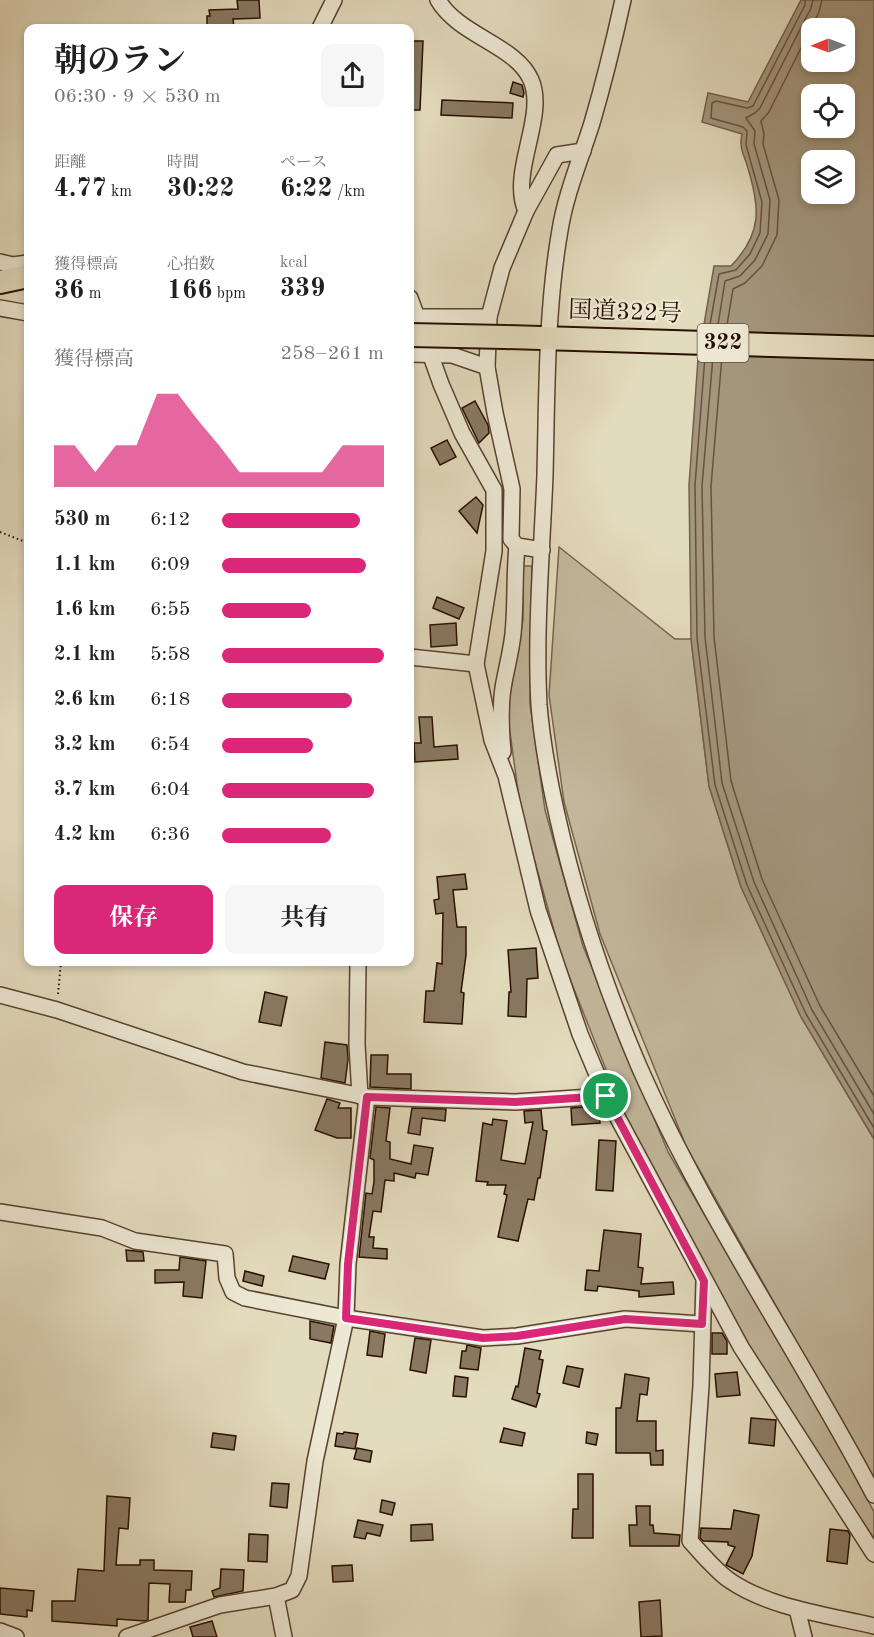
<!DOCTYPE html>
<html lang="ja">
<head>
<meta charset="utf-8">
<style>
	body { margin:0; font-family:"Old Standard TT","Noto Serif JP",serif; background:#f6f6f6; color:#202124; height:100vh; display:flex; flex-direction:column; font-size:22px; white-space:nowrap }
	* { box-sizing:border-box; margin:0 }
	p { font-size:20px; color:#757577 }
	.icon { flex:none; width:33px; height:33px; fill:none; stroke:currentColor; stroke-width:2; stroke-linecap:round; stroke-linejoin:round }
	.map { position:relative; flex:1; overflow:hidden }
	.panel { position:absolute; left:24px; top:24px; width:390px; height:942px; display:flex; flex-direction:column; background:#fff; border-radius:12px; box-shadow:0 3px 9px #0003 }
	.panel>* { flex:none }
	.needle { width:39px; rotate:269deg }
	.fabs { position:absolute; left:801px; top:18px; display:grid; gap:12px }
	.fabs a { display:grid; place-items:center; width:54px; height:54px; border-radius:12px; background:#fff; box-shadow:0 3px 9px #0003; font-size:30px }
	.pin { position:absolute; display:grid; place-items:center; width:51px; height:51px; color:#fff; margin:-26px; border:3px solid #fff; border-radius:50%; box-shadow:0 2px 6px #0007 }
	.round { display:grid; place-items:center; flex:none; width:63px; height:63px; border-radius:12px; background:#f6f6f6 }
	.head { display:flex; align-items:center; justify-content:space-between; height:102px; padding:0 30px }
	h1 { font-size:33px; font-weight:700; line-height:45px }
	.figures { display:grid; grid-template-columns:repeat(3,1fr); gap:9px; height:102px; padding:6px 30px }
	.figures div { display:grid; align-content:center }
	.figures b { font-size:26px; font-weight:700 }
	.figures small { font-size:16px; font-weight:400 }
	.figures p { font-size:16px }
	.chart { height:168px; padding:12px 30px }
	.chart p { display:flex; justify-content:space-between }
	.chart svg { width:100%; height:108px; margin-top:6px; fill:#db2777; opacity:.7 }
	.action { display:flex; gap:12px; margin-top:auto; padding:12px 30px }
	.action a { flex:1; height:69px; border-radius:12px; background:#db2777; color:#fff; font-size:24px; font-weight:700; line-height:69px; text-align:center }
	.action a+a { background:#f6f6f6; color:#202124 }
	ul { padding:0 30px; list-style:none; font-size:20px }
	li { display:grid; grid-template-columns:96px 72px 1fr; align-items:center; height:45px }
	li i { height:15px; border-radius:8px; background:#db2777 }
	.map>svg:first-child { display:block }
	.green { fill:#c3b89d; stroke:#76644e; stroke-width:1.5 }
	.water { fill:#a3967d; stroke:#72604b; stroke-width:1.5; fill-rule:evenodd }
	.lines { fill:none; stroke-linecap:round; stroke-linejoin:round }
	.shore { stroke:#66523e; stroke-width:1.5 }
	.building { fill:#897962; stroke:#280f00; stroke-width:1.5 }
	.minor-casing { stroke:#57422f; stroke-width:18 }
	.highway-casing { stroke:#280f00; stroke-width:26 }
	.path { stroke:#280f00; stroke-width:2; stroke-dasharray:1.5 3; stroke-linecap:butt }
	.minor { stroke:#ede8d4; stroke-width:15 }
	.highway { stroke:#e3dbbd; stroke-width:22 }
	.highway-bridge-casing { stroke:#280f00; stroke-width:26; stroke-linecap:butt }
	.highway-bridge { stroke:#e3dbbd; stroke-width:22 }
	.route-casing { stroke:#fff; stroke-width:12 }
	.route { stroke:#db2777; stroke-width:8 }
	.labels { text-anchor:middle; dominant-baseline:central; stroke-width:4.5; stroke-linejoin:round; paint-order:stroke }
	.shield { fill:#ede8d4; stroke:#635040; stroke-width:1.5 }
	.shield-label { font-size:22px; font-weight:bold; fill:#280f00 }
	.street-label { font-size:24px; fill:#280f00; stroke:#ede8d4 }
</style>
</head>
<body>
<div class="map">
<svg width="874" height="1637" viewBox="0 0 874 1637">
	<rect width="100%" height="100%" fill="#e3dbbd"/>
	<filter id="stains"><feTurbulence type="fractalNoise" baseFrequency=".00333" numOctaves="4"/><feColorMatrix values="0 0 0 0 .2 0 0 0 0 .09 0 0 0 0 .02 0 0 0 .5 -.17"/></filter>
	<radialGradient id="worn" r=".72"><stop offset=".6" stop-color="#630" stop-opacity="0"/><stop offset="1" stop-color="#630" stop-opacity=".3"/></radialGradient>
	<g class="green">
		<polygon points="559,547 675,639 691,639 709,786 741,887 801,1017 874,1139 874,1480 686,1146 600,934 564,802 549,695"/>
		<polygon points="523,566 532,566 530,704 545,810 583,946 668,1152 837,1442 874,1512 874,1543 759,1367 642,1160 562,959 521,812 507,711 523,620"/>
	</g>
	<path class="water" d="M 801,0 L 874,0 L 874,1139 L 801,1017 L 741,887 L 709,786 L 691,639 L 689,485 L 698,359 L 714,266 L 731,266 C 763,233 760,207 747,165 C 743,153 739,147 742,134 L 702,122 L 708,93 L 748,102 ZM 812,28 L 844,28 L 844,62 L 812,62 ZM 812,94 L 844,94 L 844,128 L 812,128 ZM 812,160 L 844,160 L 844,194 L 812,194 Z"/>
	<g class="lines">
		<g class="shore">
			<polyline points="709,330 719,274 736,270 750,254 760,233 762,202 746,145 747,131 743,127 711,118 712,103 716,101 747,108 753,106 805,5 805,0"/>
			<polyline points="717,331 725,281 740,276 755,260 768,234 770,200 754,144 755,131 746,118 755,113 760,108 811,8 813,0"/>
			<polyline points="726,331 733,289 745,283 762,266 777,235 779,200 763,144 764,134 761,121 769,112 819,12 822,0"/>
			<polyline points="705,356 695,485 697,638 715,785 747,885 806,1014 874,1128"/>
			<polyline points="713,356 702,486 705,637 722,783 754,882 812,1010 874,1114"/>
			<polyline points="722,356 711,486 714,637 731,781 762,879 820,1006 874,1096"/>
		</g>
	</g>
	<g class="building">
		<polygon points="237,0 259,0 260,18 233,19 234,28 207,28 207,16 210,16 209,10 238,9"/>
		<polygon points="410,41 423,41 420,110 410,110"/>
		<polygon points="513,82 522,85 524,93 523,97 510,93"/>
		<polygon points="442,100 513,103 512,118 441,115"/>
		<polygon points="475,401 488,425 489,433 479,443 462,408"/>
		<polygon points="447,440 456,457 440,465 431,448"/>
		<polygon points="476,497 483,505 477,533 459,511"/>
		<polygon points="437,597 464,608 459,619 433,608"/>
		<polygon points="456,623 457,645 431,647 430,625"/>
		<polygon points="419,717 432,717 434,747 457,745 458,759 415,762 414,743 421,743"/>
		<polygon points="465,874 467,889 453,890 457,927 466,927 466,955 461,992 464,993 462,1024 424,1022 426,991 434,991 437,963 442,964 443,913 436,914 434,900 439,899 437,877"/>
		<polygon points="536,948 538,978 527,979 526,1017 508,1016 509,992 511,992 508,950"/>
		<polygon points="265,992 287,997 281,1026 259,1022"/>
		<polygon points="325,1042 347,1045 348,1059 345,1083 321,1078"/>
		<polygon points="371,1055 388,1055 387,1074 411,1074 411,1089 370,1087"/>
		<polygon points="327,1099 340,1103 338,1108 351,1108 351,1138 337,1138 315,1130"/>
		<polygon points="599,1106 600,1123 572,1125 571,1108"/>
		<polygon points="376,1107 390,1108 386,1141 390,1142 390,1159 411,1164 414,1145 433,1148 428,1175 416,1173 415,1178 394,1173 394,1181 385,1180 381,1212 373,1211 369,1237 374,1237 373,1248 387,1249 387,1259 359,1257 366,1193 372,1194 374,1182 374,1160 370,1158"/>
		<polygon points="412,1108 446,1109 445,1121 422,1118 420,1135 408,1133"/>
		<polygon points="541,1110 543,1130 547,1131 540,1178 538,1178 534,1200 528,1199 518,1241 498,1237 507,1195 504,1194 506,1185 487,1185 488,1182 476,1181 483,1123 492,1125 493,1119 507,1121 501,1160 525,1164 533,1122 525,1123 524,1111"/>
		<polygon points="599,1140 616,1141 613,1191 596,1190"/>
		<polygon points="604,1230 641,1234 638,1267 643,1268 641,1284 673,1282 674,1294 639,1297 639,1291 598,1286 597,1291 585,1290 587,1270 599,1271"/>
		<polygon points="126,1250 143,1252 144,1261 127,1261"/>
		<polygon points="293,1256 329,1264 325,1279 289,1271"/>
		<polygon points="180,1257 206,1261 202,1298 183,1296 184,1282 155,1283 155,1270 179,1270"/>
		<polygon points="245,1271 264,1276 262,1286 243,1281"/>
		<polygon points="310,1321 334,1326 331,1343 310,1339"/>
		<polygon points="370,1331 385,1334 382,1357 367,1355"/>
		<polygon points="712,1333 722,1333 727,1341 727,1354 712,1354"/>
		<polygon points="415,1338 431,1340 426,1373 410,1370"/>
		<polygon points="467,1345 481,1348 478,1370 460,1368 462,1351 466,1351"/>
		<polygon points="525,1348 541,1351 539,1359 543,1360 537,1393 540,1394 536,1407 512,1399 516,1386 518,1387"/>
		<polygon points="567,1366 583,1369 579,1387 563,1383"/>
		<polygon points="737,1372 740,1395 717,1397 715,1374"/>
		<polygon points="625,1374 649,1378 647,1395 640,1394 637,1421 656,1421 656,1451 663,1450 663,1465 651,1465 650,1453 616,1453 616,1408 621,1408"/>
		<polygon points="455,1376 468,1378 466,1397 453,1396"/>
		<polygon points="751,1418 776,1420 774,1446 749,1443"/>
		<polygon points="504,1428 525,1433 522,1446 500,1442"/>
		<polygon points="344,1432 358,1434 355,1449 335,1446 337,1433 343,1434"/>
		<polygon points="587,1432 598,1434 596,1445 586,1443"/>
		<polygon points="213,1433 236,1436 234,1450 211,1447"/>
		<polygon points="357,1448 372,1451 370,1462 354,1459"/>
		<polygon points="578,1474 593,1474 593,1538 572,1538 573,1509 578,1509"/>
		<polygon points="272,1483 289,1484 287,1508 270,1506"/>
		<polygon points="107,1496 130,1498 128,1529 119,1528 116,1565 140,1565 140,1560 154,1560 154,1570 192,1571 191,1590 186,1590 185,1602 169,1602 170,1584 149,1583 148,1620 145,1621 117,1619 117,1626 52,1621 52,1601 75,1601 78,1569 104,1571"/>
		<polygon points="382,1500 395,1503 392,1515 380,1512"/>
		<polygon points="636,1506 650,1506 650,1525 653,1525 654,1533 680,1535 679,1546 630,1546 629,1525 637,1525"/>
		<polygon points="734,1510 759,1515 752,1556 743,1574 726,1565 735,1547 728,1545 728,1542 703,1541 700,1538 701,1528 731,1529"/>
		<polygon points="358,1520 383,1525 380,1536 367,1533 365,1539 354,1537"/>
		<polygon points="432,1524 433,1540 411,1541 411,1525"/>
		<polygon points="830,1529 848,1531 850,1535 847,1564 827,1561"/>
		<polygon points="249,1534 268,1535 267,1562 248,1561"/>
		<polygon points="352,1565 353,1581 333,1582 332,1566"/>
		<polygon points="221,1569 244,1570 243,1591 214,1597 212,1591 220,1588"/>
		<polygon points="0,1588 34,1591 32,1611 27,1610 27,1617 0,1614"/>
		<polygon points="660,1600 662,1636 641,1637 639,1602"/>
		<polygon points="212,1621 217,1637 193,1637 190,1627"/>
	</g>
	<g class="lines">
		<g class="minor-casing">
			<g id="minor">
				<path d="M 438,0 C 459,36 516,45 531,80 C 547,117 509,172 526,211"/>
				<path d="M 623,0 C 614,41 604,82 592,123 C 581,158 566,193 560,230 C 546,311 547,393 545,475 C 542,551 535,629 539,705 C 542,742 549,779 557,815 C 576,900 604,984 638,1064 C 704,1215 798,1350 874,1495"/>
				<polyline points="320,28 334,0"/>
				<polyline points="0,262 13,265 28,263"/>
				<polyline points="410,298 417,317 489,317"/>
				<polyline points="0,308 28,313"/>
				<polyline points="410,317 417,317 441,384 462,433 494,490 494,551 476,664 492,740 506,776 538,910 580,1034 606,1096 741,1347 874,1554"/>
				<polyline points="410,354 452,355 487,367"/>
				<polyline points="542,550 517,546 511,539 512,489 495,413 487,367 489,317 502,268 526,211 557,155 583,151"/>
				<polyline points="410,657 476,664"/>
				<path d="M 503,752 C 501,731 500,709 503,688 C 506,670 511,652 513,634 C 516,604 514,576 517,546"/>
				<polyline points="358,962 357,1044 360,1096"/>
				<polyline points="0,995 57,1010 243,1072 367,1097 515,1102 606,1096"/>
				<polyline points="0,1212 102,1228 135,1241 225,1254 227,1278 233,1292 245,1298 346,1318 483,1338 517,1336 625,1319 702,1324"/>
				<path d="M 704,1281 L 701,1386 L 690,1541 C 702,1554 715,1570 729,1580 C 769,1608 828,1615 874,1626"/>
				<polyline points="276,1596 284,1637"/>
				<polyline points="797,1609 804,1637"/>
				<polyline points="0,1631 16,1637"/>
				<polyline points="127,1637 220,1605 276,1596 292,1590 299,1576 315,1461 346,1318 348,1264 367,1097"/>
			</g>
		</g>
		<g class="highway-casing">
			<g id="highway">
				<polyline points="0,282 28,276"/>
				<polyline points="505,337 874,348"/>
			</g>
		</g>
		<g class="path">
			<polyline points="0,532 28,543"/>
			<polyline points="58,994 61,962"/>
		</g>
		<use href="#minor" class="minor"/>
		<use href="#highway" class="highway"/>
		<g class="highway-bridge-casing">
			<polyline id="highway-bridge" points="410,335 505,337"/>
		</g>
		<use href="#highway-bridge" class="highway-bridge"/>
	</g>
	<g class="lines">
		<g class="route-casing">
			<polygon id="route" points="606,1096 704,1281 702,1324 625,1319 517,1336 483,1338 346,1318 348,1264 367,1097 515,1102"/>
		</g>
		<use href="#route" class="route"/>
	</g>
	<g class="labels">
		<rect class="shield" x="697.5" y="324" width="51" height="38" rx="4.5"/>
		<g class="shield-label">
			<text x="723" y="343">322</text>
		</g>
		<g class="street-label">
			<text transform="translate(625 313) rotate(2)">国道322号</text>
		</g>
	</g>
	<rect width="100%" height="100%" filter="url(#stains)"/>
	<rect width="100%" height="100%" fill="url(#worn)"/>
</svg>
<div class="fabs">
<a><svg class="needle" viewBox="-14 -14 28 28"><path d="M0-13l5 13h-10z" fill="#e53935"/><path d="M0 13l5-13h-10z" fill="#757577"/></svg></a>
<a><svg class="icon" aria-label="locate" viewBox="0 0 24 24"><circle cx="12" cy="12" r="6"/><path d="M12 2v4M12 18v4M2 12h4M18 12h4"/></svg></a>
<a><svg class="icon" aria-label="layers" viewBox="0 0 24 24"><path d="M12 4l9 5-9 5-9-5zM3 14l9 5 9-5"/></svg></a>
</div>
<div class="pin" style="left:606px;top:1096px;background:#1e9e55"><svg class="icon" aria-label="arrive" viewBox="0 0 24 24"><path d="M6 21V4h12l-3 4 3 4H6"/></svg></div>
<section class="panel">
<div class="head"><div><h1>朝のラン</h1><p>06:30 · 9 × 530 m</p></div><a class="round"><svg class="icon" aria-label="share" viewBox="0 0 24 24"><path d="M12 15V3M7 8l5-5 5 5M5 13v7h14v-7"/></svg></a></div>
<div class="figures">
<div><p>距離</p><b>4.77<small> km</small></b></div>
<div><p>時間</p><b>30:22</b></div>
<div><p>ペース</p><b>6:22<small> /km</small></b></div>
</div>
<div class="figures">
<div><p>獲得標高</p><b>36<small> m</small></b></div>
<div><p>心拍数</p><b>166<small> bpm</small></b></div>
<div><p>kcal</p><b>339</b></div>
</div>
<div class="chart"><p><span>獲得標高</span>258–261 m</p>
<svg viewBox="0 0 160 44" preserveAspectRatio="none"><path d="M0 44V27L10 27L20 38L30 27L40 27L50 6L60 6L70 17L80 27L90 38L100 38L110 38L120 38L130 38L140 27L150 27L160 27V44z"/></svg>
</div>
<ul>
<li><b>530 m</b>6:12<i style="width:85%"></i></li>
<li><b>1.1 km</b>6:09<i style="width:89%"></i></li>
<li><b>1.6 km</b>6:55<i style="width:55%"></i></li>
<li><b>2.1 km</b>5:58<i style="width:100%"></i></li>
<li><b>2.6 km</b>6:18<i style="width:80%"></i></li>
<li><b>3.2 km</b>6:54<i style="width:56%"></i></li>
<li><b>3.7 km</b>6:04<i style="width:94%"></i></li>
<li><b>4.2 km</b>6:36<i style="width:67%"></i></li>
</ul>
<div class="action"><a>保存</a><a>共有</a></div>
</section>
</div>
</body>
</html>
